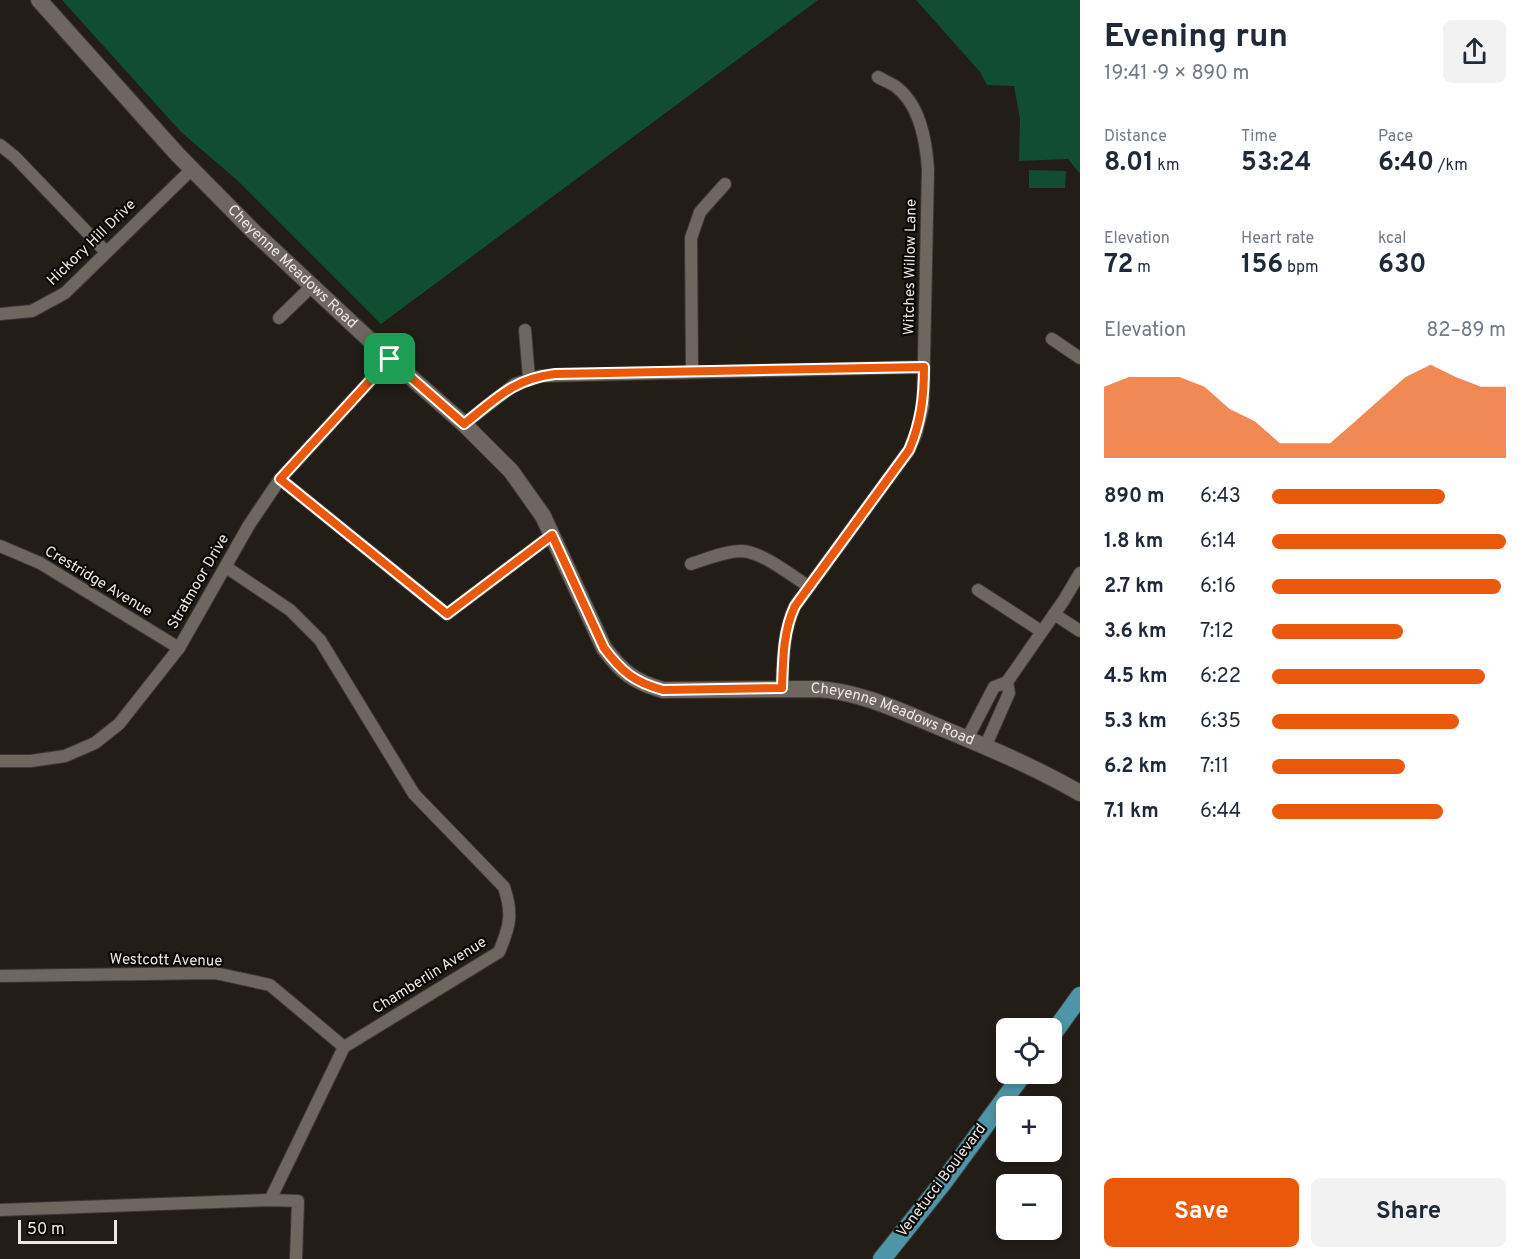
<!DOCTYPE html>
<html lang="en">
<head>
<meta charset="utf-8">
<style>
	body { margin:0; font-family:Overpass,sans-serif; background:#f2f2f3; color:#1f2937; height:100vh; display:flex; flex-direction:column; font-size:22px; white-space:nowrap }
	* { box-sizing:border-box; margin:0 }
	p { font-size:20px; color:#747a83 }
	.icon { flex:none; width:33px; height:33px; fill:none; stroke:currentColor; stroke-width:2; stroke-linecap:round; stroke-linejoin:round }
	.map { position:relative; flex:1; overflow:hidden }
	.side { display:flex; flex-direction:column; background:#fff; width:450px }
	.side>* { flex:none }
	.fabs { position:absolute; left:996px; top:1018px; display:grid; gap:12px }
	.fabs a { display:grid; place-items:center; width:66px; height:66px; border-radius:9px; background:#fff; box-shadow:0 3px 9px #0003; font-size:30px }
	.scale { position:absolute; left:18px; bottom:15px; width:99px; box-sizing:border-box; padding-left:6px; border:3px solid #ebe7e4; border-top:0; font-size:16px; line-height:21px; white-space:nowrap; color:#ebe7e4; -webkit-text-stroke:4px #0a0806; paint-order:stroke }
	.pin { position:absolute; display:grid; place-items:center; width:51px; height:51px; color:#fff; margin:-26px; border-radius:12px; box-shadow:0 3px 9px #0006 }
	.round { display:grid; place-items:center; flex:none; width:63px; height:63px; border-radius:9px; background:#f2f2f3 }
	.head { display:flex; align-items:center; justify-content:space-between; height:102px; padding:0 24px }
	h1 { font-size:33px; font-weight:700; line-height:45px }
	.stats { display:grid; grid-template-columns:repeat(3,1fr); gap:9px; height:102px; padding:6px 24px }
	.stats div { display:grid; align-content:center }
	.stats b { font-size:26px; font-weight:700 }
	.stats small { font-size:16px; font-weight:400 }
	.stats p { font-size:16px }
	.chart { height:168px; padding:12px 24px }
	.chart p { display:flex; justify-content:space-between }
	.chart svg { width:100%; height:108px; margin-top:6px; fill:#ea580c; opacity:.7 }
	.cta { display:flex; gap:12px; margin-top:auto; padding:12px 24px }
	.cta a { flex:1; height:69px; border-radius:9px; background:#ea580c; color:#fff; font-size:24px; font-weight:700; line-height:69px; text-align:center }
	.cta a+a { background:#f2f2f3; color:#1f2937 }
	ul { padding:0 24px; list-style:none; font-size:20px }
	li { display:grid; grid-template-columns:96px 72px 1fr; align-items:center; height:45px }
	li i { height:15px; border-radius:8px; background:#ea580c }
	main { display:flex; flex:1; min-height:0 }
	.map>svg:first-child { display:block }
	.green { fill:#104d31 }
	.lines { fill:none; stroke-linecap:round; stroke-linejoin:round }
	.street-casing { stroke:#3d3835; stroke-width:14 }
	.secondary-casing { stroke:#3d3835; stroke-width:18 }
	.primary-casing { stroke:#3d3835; stroke-width:20 }
	.street { stroke:#6d6760; stroke-width:12 }
	.secondary { stroke:#6d6760; stroke-width:16 }
	.primary { stroke:#4e95a7; stroke-width:18 }
	.route-casing { stroke:#fff; stroke-width:12 }
	.route { stroke:#ea580c; stroke-width:8 }
	.labels { text-anchor:middle; dominant-baseline:central; stroke-width:4.5; stroke-linejoin:round; paint-order:stroke }
	.street-label { font-size:15px; fill:#ebe7e4; stroke:#0a0806 }
</style>
</head>
<body>
<main>
<div class="map">
<svg width="1080" height="1259" viewBox="0 0 1080 1259">
	<rect width="100%" height="100%" fill="#221d17"/>
	<g class="green">
		<polygon points="62,0 818,0 381,324 237,180 181,132"/>
		<polygon points="916,0 1080,0 1080,174 1068,159 1019,161 1020,119 1014,86 987,85 980,72"/>
		<polygon points="1029,170 1066,171 1065,188 1029,188"/>
	</g>
	<g class="lines">
		<g class="street-casing">
			<g id="street">
				<polyline points="0,145 15,157 106,252"/>
				<polyline points="0,314 32,311 65,293 192,169"/>
				<polyline points="279,318 312,286"/>
				<polyline points="525,330 529,378"/>
				<polyline points="1052,339 1080,358"/>
				<polyline points="692,372 691,238 700,212 725,184"/>
				<polyline points="464,424 515,384 541,376 924,367"/>
				<polyline points="280,479 447,614 552,535"/>
				<polyline points="0,546 40,563 179,648"/>
				<path d="M 691,564 C 707,559 725,551 742,551 C 762,552 791,575 808,586"/>
				<path d="M 226,567 L 290,610 L 320,640 L 414,794 L 504,887 C 513,914 510,926 499,952 L 344,1047 L 270,1200"/>
				<polyline points="978,590 1041,631"/>
				<polyline points="1054,614 1080,631"/>
				<path d="M 782,689 C 783,661 783,631 795,606 L 909,450 L 916,434 L 923,406 L 928,169 C 926,140 920,104 895,86 C 890,83 883,80 878,77"/>
				<polyline points="967,739 994,687 1007,682 1064,600 1080,573"/>
				<polyline points="985,747 1009,693 1007,682"/>
				<polyline points="0,761 31,761 65,756 95,743 119,724 179,648 249,525 280,479 390,359"/>
				<polyline points="0,976 215,973 270,985 344,1047"/>
				<polyline points="0,1210 270,1200 298,1201 296,1259"/>
			</g>
		</g>
		<g class="secondary-casing">
			<g id="secondary">
				<path id="s1" d="M 39,0 L 178,155 L 253,231 L 390,359 L 464,424 L 511,471 L 543,516 L 604,648 C 622,672 634,682 663,690 L 818,689 C 861,692 900,711 939,727 C 987,747 1035,767 1080,793"/>
			</g>
		</g>
		<g class="primary-casing">
			<g id="primary">
				<polyline points="1052,1035 1080,996"/>
				<polyline points="882,1259 942,1184 1023,1074"/>
			</g>
		</g>
		<use href="#street" class="street"/>
		<use href="#secondary" class="secondary"/>
		<use href="#primary" class="primary"/>
	</g>
	<g class="lines">
		<g class="route-casing">
			<path id="route" d="M 390,359 L 464,424 C 496,399 513,379 555,374 L 924,367 C 924,397 921,422 909,450 L 795,606 C 783,631 783,660 782,688 L 663,690 C 634,682 622,672 604,648 L 552,535 L 447,614 L 280,479 Z"/>
		</g>
		<use href="#route" class="route"/>
	</g>
	<g class="labels">
		<g class="street-label">
			<text transform="translate(92 243) rotate(-44)">Hickory Hill Drive</text>
			<text stroke="none"><textPath href="#s1" startOffset="368">Cheyenne Meadows Road</textPath></text>
			<text transform="translate(911 267) rotate(-89)">Witches Willow Lane</text>
			<text transform="translate(98 582) rotate(31)">Crestridge Avenue</text>
			<text transform="translate(199 582) rotate(-60)">Stratmoor Drive</text>
			<text stroke="none"><textPath href="#s1" startOffset="1176">Cheyenne Meadows Road</textPath></text>
			<text transform="translate(166 961) rotate(1)">Westcott Avenue</text>
			<text transform="translate(430 976) rotate(-32)">Chamberlin Avenue</text>
			<text transform="translate(942 1181) rotate(-53)">Venetucci Boulevard</text>
		</g>
	</g>
</svg>
<div class="fabs">
<a><svg class="icon" aria-label="locate" viewBox="0 0 24 24"><circle cx="12" cy="12" r="6"/><path d="M12 2v4M12 18v4M2 12h4M18 12h4"/></svg></a>
<a>+</a>
<a>−</a>
</div>
<div class="scale">50 m</div>
<div class="pin" style="left:390px;top:359px;background:#1e9e55"><svg class="icon" aria-label="arrive" viewBox="0 0 24 24"><path d="M6 21V4h12l-3 4 3 4H6"/></svg></div>
</div>
<section class="side">
<div class="head"><div><h1>Evening run</h1><p>19:41 · 9 × 890 m</p></div><a class="round"><svg class="icon" aria-label="share" viewBox="0 0 24 24"><path d="M12 15V3M7 8l5-5 5 5M5 13v7h14v-7"/></svg></a></div>
<div class="stats">
<div><p>Distance</p><b>8.01<small> km</small></b></div>
<div><p>Time</p><b>53:24</b></div>
<div><p>Pace</p><b>6:40<small> /km</small></b></div>
</div>
<div class="stats">
<div><p>Elevation</p><b>72<small> m</small></b></div>
<div><p>Heart rate</p><b>156<small> bpm</small></b></div>
<div><p>kcal</p><b>630</b></div>
</div>
<div class="chart"><p><span>Elevation</span>82–89 m</p>
<svg viewBox="0 0 160 44" preserveAspectRatio="none"><path d="M0 44V15L10 11L20 11L30 11L40 15L50 24L60 29L70 38L80 38L90 38L100 29L110 20L120 11L130 6L140 11L150 15L160 15V44z"/></svg>
</div>
<ul>
<li><b>890 m</b>6:43<i style="width:74%"></i></li>
<li><b>1.8 km</b>6:14<i style="width:100%"></i></li>
<li><b>2.7 km</b>6:16<i style="width:98%"></i></li>
<li><b>3.6 km</b>7:12<i style="width:56%"></i></li>
<li><b>4.5 km</b>6:22<i style="width:91%"></i></li>
<li><b>5.3 km</b>6:35<i style="width:80%"></i></li>
<li><b>6.2 km</b>7:11<i style="width:57%"></i></li>
<li><b>7.1 km</b>6:44<i style="width:73%"></i></li>
</ul>
<div class="cta"><a>Save</a><a>Share</a></div>
</section>
</main>
</body>
</html>
